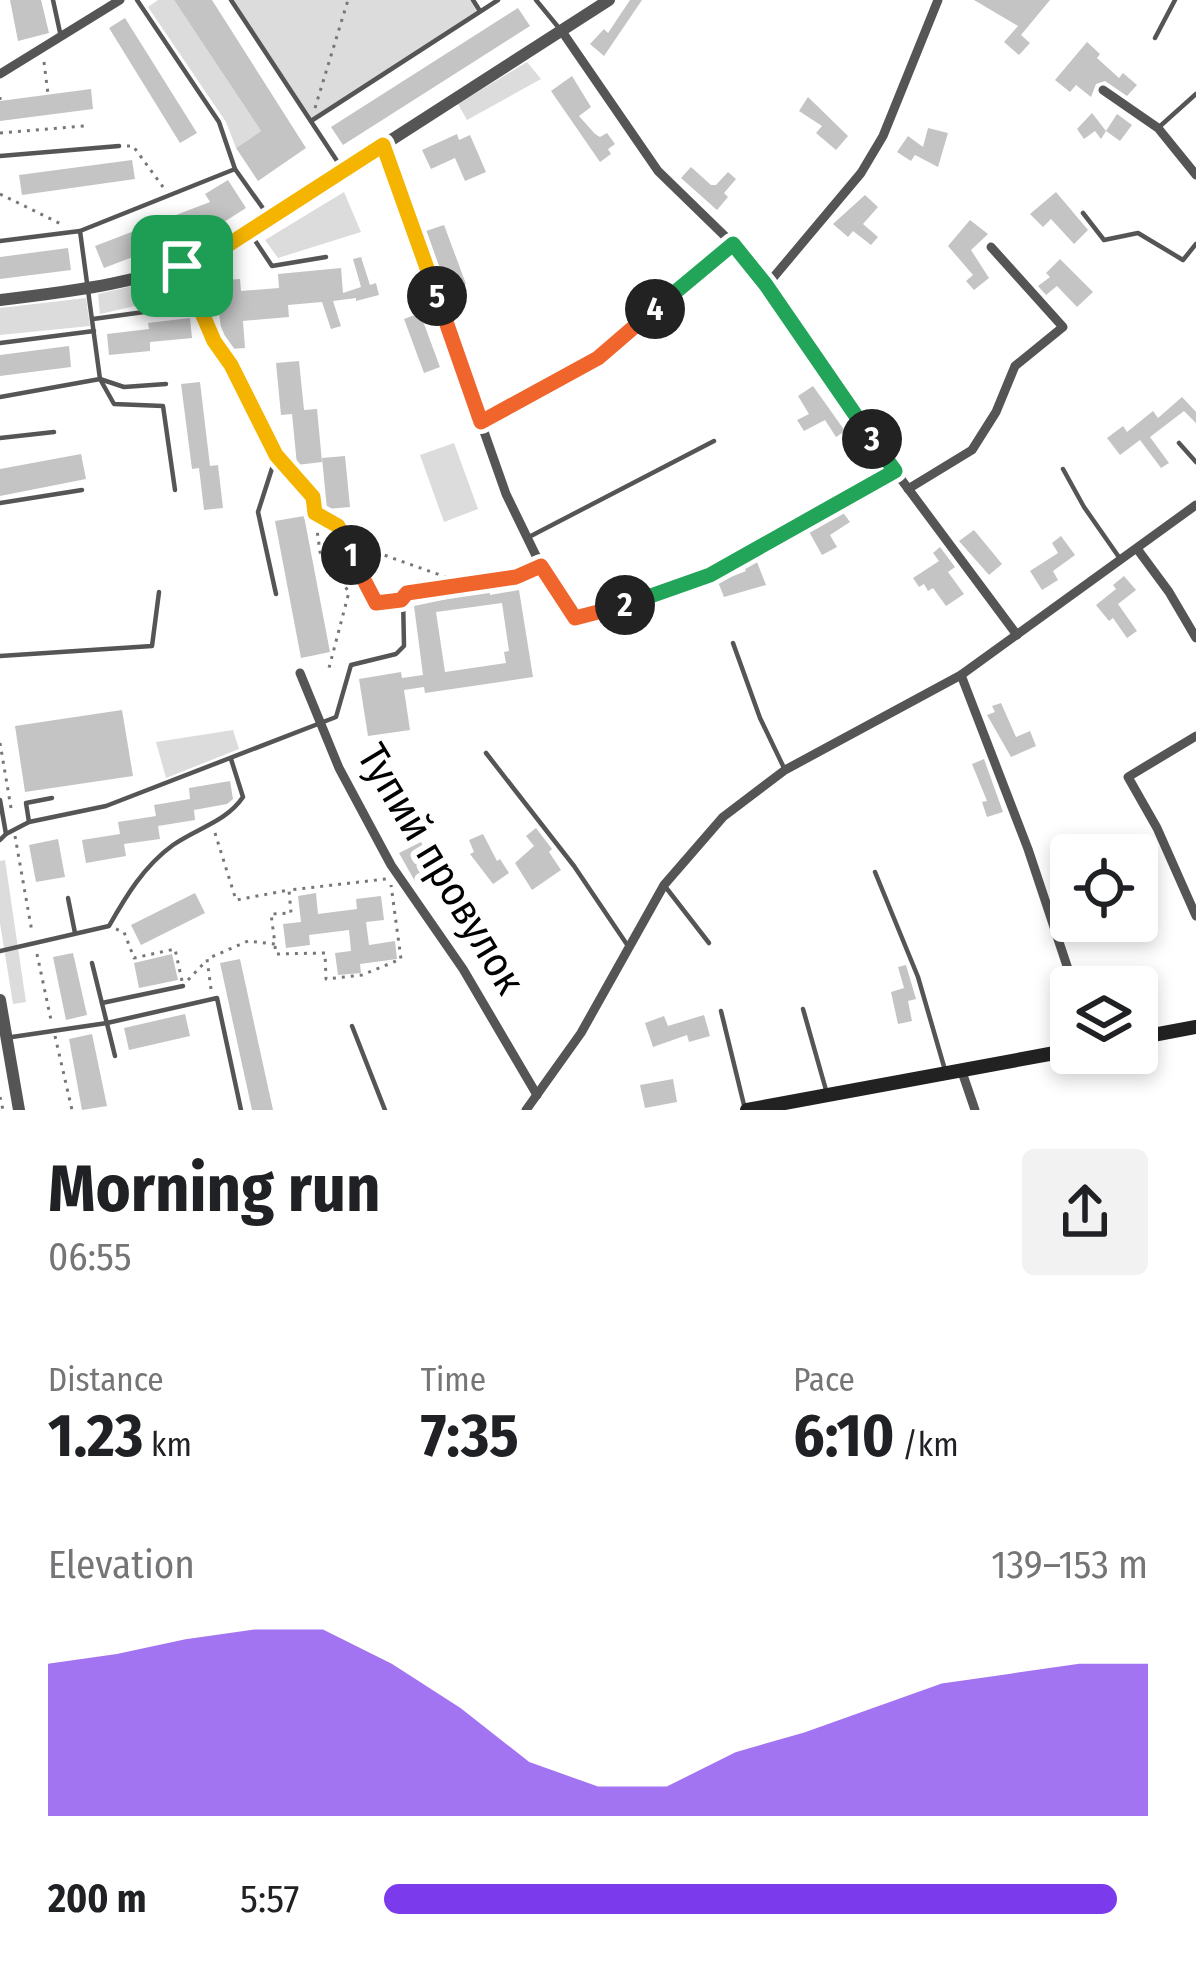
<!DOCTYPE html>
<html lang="en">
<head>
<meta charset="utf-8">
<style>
	body { margin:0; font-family:"Fira Sans Condensed",sans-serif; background:#f2f2f2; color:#202124; height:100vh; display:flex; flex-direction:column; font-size:45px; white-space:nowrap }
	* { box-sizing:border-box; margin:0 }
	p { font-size:39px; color:#757577 }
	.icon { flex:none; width:66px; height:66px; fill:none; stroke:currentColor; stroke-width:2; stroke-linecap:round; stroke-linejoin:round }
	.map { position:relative; height:1110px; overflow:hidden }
	.panel { display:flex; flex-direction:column; background:#fff; flex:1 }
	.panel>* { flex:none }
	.controls { position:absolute; left:1050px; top:834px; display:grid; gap:24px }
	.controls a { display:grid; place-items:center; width:108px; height:108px; border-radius:12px; background:#fff; box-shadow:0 6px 18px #0003; font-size:60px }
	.pin { position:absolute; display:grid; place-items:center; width:102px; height:102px; color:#fff; margin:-51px; border-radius:24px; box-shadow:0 6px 18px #0006 }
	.km { position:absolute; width:60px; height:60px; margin:-30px; border-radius:50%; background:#222; color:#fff; font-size:33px; line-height:60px; text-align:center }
	.round { display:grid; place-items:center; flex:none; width:126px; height:126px; border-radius:12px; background:#f2f2f2 }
	.summary { display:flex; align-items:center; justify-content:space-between; height:204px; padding:0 48px }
	h1 { font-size:66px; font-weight:700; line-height:90px }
	.stats { display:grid; grid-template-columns:repeat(3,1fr); gap:18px; height:204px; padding:12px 48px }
	.stats div { display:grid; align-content:center }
	.stats b { font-size:60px; font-weight:700 }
	.stats small { font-size:33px; font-weight:400 }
	.stats p { font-size:33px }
	.chart { height:336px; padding:24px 48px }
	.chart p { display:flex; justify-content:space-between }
	.chart svg { width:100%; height:216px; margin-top:12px; fill:#7c3aed; opacity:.7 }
	ul { padding:0 48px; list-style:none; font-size:39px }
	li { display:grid; grid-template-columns:192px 144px 1fr; align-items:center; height:90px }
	li i { height:30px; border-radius:15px; background:#7c3aed }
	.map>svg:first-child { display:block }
	.green { fill:#dcdcdc }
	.building { fill:#c4c4c4; fill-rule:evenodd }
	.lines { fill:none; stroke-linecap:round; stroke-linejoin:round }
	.path { stroke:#777; stroke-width:3; stroke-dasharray:3 6; stroke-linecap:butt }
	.service { stroke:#555; stroke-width:4.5 }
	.minor { stroke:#555; stroke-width:9 }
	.tertiary { stroke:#555; stroke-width:12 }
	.secondary { stroke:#222; stroke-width:14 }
	.split-1-casing { stroke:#fff; stroke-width:24 }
	.split-2-casing { stroke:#fff; stroke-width:24 }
	.split-3-casing { stroke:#fff; stroke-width:24 }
	.split-4-casing { stroke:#fff; stroke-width:24 }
	.split-5-casing { stroke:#fff; stroke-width:24 }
	.split-6-casing { stroke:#fff; stroke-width:24 }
	.split-1 { stroke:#f5b400; stroke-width:15 }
	.split-2 { stroke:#f0652b; stroke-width:15 }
	.split-3 { stroke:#22a559; stroke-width:15 }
	.split-4 { stroke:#22a559; stroke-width:15 }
	.split-5 { stroke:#f0652b; stroke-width:15 }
	.split-6 { stroke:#f5b400; stroke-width:15 }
	.labels { text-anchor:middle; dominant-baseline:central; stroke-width:12; stroke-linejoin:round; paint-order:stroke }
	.street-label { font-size:42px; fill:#000; stroke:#fff }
</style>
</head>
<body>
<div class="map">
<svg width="1196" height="1110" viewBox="0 0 1196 1110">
	<rect width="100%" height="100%" fill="#fff"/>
	<g class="green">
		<polygon points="158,0 174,0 261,131 236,148 226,122 148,7"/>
		<polygon points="231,0 473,0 480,11 311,121"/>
		<polygon points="527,62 541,79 467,120 458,104"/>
		<polygon points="344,192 361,232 278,258 265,240"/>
		<polygon points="180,275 188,294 100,314 98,294"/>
		<polygon points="86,298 90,326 0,335 0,308"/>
		<polygon points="454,443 478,509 444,522 420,455"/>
		<polygon points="233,730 239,749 166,778 156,742"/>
		<polygon points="5,860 26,1002 13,1004 0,923 0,861"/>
	</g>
	<g class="building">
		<polygon points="10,0 41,0 49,33 18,41"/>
		<polygon points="174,0 212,0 306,148 258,181 236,148 261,131"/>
		<polygon points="630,0 642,0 604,56 590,44 604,29 608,33"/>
		<polygon points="974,0 1050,0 1021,35 1030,43 1019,55 1004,42 1018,26"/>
		<polygon points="518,8 530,26 343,145 331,127"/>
		<polygon points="125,18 197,133 180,143 109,28"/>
		<polygon points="1087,42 1100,54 1097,58 1119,78 1123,73 1137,85 1127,96 1105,81 1096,84 1091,97 1076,85 1070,92 1055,80"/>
		<polygon points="572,76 591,107 579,116 595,134 600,137 607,133 615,144 608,149 611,154 600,162 551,91"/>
		<polygon points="91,89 93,109 0,121 0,101"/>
		<polygon points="808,97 848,136 836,150 816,133 822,126 799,111"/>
		<polygon points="1092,113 1106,131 1117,114 1132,125 1120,141 1106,131 1101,139 1095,131 1084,139 1077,129"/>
		<polygon points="928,128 948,133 938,167 915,155 911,161 897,152 908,136 923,147"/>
		<polygon points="457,134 459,140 470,135 486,172 465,181 455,158 431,169 422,150"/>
		<polygon points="132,160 135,179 22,195 19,175"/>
		<polygon points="691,167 711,185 716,185 728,172 736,179 724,193 728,197 717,210 681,178"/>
		<polygon points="228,180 246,208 224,222 104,268 95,246 210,202 205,194"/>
		<polygon points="1056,192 1088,230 1074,244 1051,219 1043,227 1030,214"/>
		<polygon points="865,195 878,207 863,224 878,237 871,245 853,231 848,237 833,224"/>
		<polygon points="970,220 988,234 971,250 989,278 974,290 966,281 973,275 948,246"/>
		<polygon points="444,225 466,284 445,292 423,232"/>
		<polygon points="68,248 71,270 0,279 0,257"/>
		<polygon points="361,257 370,285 376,283 379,295 356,301 356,298 333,301 341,326 331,329 322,302 288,305 289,317 243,321 245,348 230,349 222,337 215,281 240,279 241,291 279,288 278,274 341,268 343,293 361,287 353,259"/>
		<polygon points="1060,259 1093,292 1077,307 1057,286 1046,295 1038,286 1050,277 1046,273"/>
		<polygon points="420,313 440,367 424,373 404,319"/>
		<polygon points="190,318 192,338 150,342 150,351 109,355 107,334 149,329 148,323"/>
		<polygon points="69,346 71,367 0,376 0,355"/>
		<polygon points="299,361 304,410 317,409 322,462 297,465 292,414 281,415 276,363"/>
		<polygon points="200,382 210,466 218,465 223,508 204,510 199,468 192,469 181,384"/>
		<polygon points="813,386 845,431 836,437 825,420 804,431 797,420 809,414 798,396"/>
		<polygon points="1182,397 1196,412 1196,423 1184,411 1150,437 1169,463 1161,468 1140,440 1120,455 1107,438 1123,426 1127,432 1153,411 1158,418"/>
		<polygon points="81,454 86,479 0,496 0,469"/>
		<polygon points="345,456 350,507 327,509 322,458"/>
		<polygon points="841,510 850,522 830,535 837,547 822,555 807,528"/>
		<polygon points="304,516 330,652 301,658 275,521"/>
		<polygon points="974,530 1002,564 989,575 959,541"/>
		<polygon points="1061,536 1075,555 1053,571 1058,580 1042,590 1030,571 1058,553 1052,543"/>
		<polygon points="940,547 955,567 948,572 964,594 946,606 933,588 928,591 924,584 919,587 913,578 939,561 933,553"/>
		<polygon points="757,562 766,585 724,597 718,582 746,571 744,567"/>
		<polygon points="1124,576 1136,590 1118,604 1137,631 1127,638 1113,618 1109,621 1096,605 1116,589 1113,585"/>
		<path d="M 490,590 L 490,595 L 519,590 L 533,677 L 425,693 L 424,687 L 404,690 L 410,730 L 368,736 L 359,679 L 401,672 L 402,678 L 423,675 L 414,606 ZM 502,603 L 509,651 L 504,652 L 506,663 L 445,672 L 436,612 Z"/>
		<polygon points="1001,703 1016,737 1030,731 1036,746 1011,757 987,715 995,712 992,706"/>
		<polygon points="122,710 133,776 25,792 15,726"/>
		<polygon points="984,759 1003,812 987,817 982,802 987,801 972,764"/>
		<polygon points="230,781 233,799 227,804 194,810 195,820 158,826 160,839 124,844 126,856 86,863 82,840 120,834 118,822 156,816 154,805 190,799 189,788"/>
		<polygon points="536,828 552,849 549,852 561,870 532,890 515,863 534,846 526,836"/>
		<polygon points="483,834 497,861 500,859 509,873 493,884 470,854 474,852 469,840"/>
		<polygon points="58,839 65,877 36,882 29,845"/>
		<polygon points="421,842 438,873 417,885 399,853"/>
		<polygon points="195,893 205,913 141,945 131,925"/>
		<polygon points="316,893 318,914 357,909 356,899 381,896 384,920 366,922 369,945 395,941 397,959 360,964 361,973 338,975 335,953 351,951 349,930 309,935 310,945 286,948 283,924 301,922 298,896"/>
		<polygon points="73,953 87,1015 66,1020 53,957"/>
		<polygon points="172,954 178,980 139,988 134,963"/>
		<polygon points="240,959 273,1110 252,1110 220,963"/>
		<polygon points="906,965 916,999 908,1001 912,1021 898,1024 891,992 904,988 898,967"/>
		<polygon points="185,1014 190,1036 129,1050 124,1028"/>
		<polygon points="704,1015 710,1036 689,1042 687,1035 653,1047 645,1023 664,1016 668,1026"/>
		<polygon points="92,1034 107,1106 82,1110 69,1039"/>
		<polygon points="673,1079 677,1102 645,1108 640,1085"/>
	</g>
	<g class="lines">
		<g class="path">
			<polyline points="44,62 48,94"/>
			<polyline points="0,97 0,101"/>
			<polyline points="315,108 348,0"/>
			<polyline points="0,133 84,126"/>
			<polyline points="127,146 133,146 163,187"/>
			<polyline points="0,194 63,225"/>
			<polyline points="314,505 315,513 370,550 454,580"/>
			<polyline points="315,515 320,552 349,592 329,668"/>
			<polyline points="339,528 371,597 376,603 396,601"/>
			<polyline points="487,581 530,572"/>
			<polyline points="0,743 11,808"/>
			<polyline points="215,833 236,900 289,890"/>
			<polyline points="15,836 32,932"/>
			<polyline points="116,929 124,932 134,958 175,949 182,981"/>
			<polyline points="275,946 276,954 325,953 326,979 362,975 401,959 391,885"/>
			<polyline points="37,954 51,1020"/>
			<polyline points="188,980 206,961"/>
			<polyline points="211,989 207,959 248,941 275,944 271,914 291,913 289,890 386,879"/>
			<polyline points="55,1036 72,1110"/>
			<polyline points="0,1097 3,1110"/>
		</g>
		<g class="service">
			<polyline points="53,0 61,37"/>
			<polyline points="137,0 219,122 235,169 267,214"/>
			<polyline points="231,0 343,170"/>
			<polyline points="473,0 480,11"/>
			<polyline points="536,0 559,28"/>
			<polyline points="1155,38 1175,0"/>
			<polyline points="311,121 498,0"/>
			<polyline points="1158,128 1196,94"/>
			<polyline points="0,156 119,146"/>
			<polyline points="1083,213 1104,240 1138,233 1183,260 1196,244"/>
			<polyline points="80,231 235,169"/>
			<polyline points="252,236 272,266 326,257"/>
			<polyline points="0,241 80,231 100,379 0,397"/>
			<polyline points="93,319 195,305"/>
			<polyline points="0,343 94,331"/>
			<polyline points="100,379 114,404 163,406 175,490"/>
			<polyline points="100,379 124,387 166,384"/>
			<polyline points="0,438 54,432"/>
			<polyline points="1179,443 1196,462"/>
			<polyline points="1063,469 1084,507 1121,560"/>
			<polyline points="0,503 82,490"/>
			<polyline points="527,538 714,441"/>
			<polyline points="276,594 258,512 276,456"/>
			<polyline points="576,618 710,575 895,471"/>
			<polyline points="733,643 760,718 785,770"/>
			<polyline points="0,656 152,646 159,592"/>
			<polyline points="486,753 574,866 628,946"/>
			<polyline points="0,800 6,834 0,840"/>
			<polyline points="29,822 26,803 52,798"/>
			<polyline points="6,834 29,822 106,806 336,717 351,665 396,654 404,646 403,596 479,583"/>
			<polyline points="875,872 918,977 945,1070"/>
			<polyline points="664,885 709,943"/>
			<polyline points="68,898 75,933"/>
			<path d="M 0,951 L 109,926 C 126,896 144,866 173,845 C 197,828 226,822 243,797 L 231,759"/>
			<polyline points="92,963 115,1056"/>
			<polyline points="102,1003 183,986"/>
			<polyline points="803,1009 826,1090"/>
			<polyline points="721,1011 744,1105"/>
			<polyline points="352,1026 385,1110"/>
			<polyline points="12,1037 107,1023 217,998 241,1110"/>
		</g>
		<g class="minor">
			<polyline points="561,30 658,171 733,244 767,285 895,471 1017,635"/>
			<polyline points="0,74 120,0"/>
			<polyline points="1103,90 1158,128 1196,175"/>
			<polyline points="383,145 506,494 541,566 576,618"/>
			<polyline points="181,266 214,342 231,365 276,456 313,497"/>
			<polyline points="767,285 861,173 883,136 938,0"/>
			<polyline points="481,422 598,358 733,244"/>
			<polyline points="908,489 972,450 996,412 1015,366 1063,327 991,247"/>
			<polyline points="1138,550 1169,592 1196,638"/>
			<polyline points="300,673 339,768 391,865 463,969 537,1095"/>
			<polyline points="961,675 1028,849 1074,987"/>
			<polyline points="1196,736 1128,777 1157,828 1196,916"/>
			<polyline points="961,1069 975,1110"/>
			<polyline points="526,1110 581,1033 664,885 723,817 785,770 961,675 1196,505"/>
		</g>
		<g class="tertiary">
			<path d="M 0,300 C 76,291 149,282 220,250 L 609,0"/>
			<polyline points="0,1000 19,1110"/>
		</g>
		<g class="secondary">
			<polyline points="1137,1038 1196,1027"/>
			<polyline points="747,1110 1071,1050"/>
		</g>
	</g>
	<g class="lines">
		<g class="split-1-casing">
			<polyline id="split-1" points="182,266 214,341 231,365 276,455 313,497 315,513 338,526 351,555"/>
		</g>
		<g class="split-2-casing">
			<polyline id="split-2" points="351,555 376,603 401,600 407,593 516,577 541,566 575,618 625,605"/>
		</g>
		<g class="split-3-casing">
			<polyline id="split-3" points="625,605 710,575 895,471 872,439"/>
		</g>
		<g class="split-4-casing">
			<polyline id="split-4" points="655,309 733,244 766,285 872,439"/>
		</g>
		<g class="split-5-casing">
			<polyline id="split-5" points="437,296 481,422 598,358 655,309"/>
		</g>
		<g class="split-6-casing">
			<polyline id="split-6" points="182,266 220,250 383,145 437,296"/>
		</g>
		<use href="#split-1" class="split-1"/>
		<use href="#split-2" class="split-2"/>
		<use href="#split-3" class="split-3"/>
		<use href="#split-4" class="split-4"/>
		<use href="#split-5" class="split-5"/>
		<use href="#split-6" class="split-6"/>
	</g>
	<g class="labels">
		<g class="street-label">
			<text transform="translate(441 869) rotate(59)">Тупий провулок</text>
		</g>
	</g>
</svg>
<div class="controls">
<a><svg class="icon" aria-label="locate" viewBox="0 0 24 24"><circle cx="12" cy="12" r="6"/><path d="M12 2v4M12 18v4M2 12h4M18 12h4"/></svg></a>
<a><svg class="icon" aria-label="layers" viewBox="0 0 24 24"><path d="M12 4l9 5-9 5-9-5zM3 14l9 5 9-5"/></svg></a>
</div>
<div class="pin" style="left:182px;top:266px;background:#1e9e55"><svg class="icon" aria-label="arrive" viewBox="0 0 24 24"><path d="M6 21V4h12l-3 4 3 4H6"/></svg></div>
<b class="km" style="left:351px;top:555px">1</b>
<b class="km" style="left:625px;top:605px">2</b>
<b class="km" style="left:872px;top:439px">3</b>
<b class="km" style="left:655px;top:309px">4</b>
<b class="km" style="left:437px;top:296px">5</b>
</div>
<section class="panel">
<div class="summary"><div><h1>Morning run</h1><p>06:55</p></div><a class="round"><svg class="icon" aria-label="share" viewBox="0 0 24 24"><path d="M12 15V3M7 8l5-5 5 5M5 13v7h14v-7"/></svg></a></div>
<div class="stats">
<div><p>Distance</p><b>1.23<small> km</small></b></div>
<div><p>Time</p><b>7:35</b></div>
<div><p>Pace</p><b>6:10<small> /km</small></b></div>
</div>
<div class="chart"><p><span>Elevation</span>139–153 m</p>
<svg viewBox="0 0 160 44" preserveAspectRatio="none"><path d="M0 44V13L10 11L20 8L30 6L40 6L50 13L60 22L70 33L80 38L90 38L100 31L110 27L120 22L130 17L140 15L150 13L160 13V44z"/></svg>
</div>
<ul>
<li><b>200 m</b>5:57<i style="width:96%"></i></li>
</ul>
</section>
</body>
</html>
